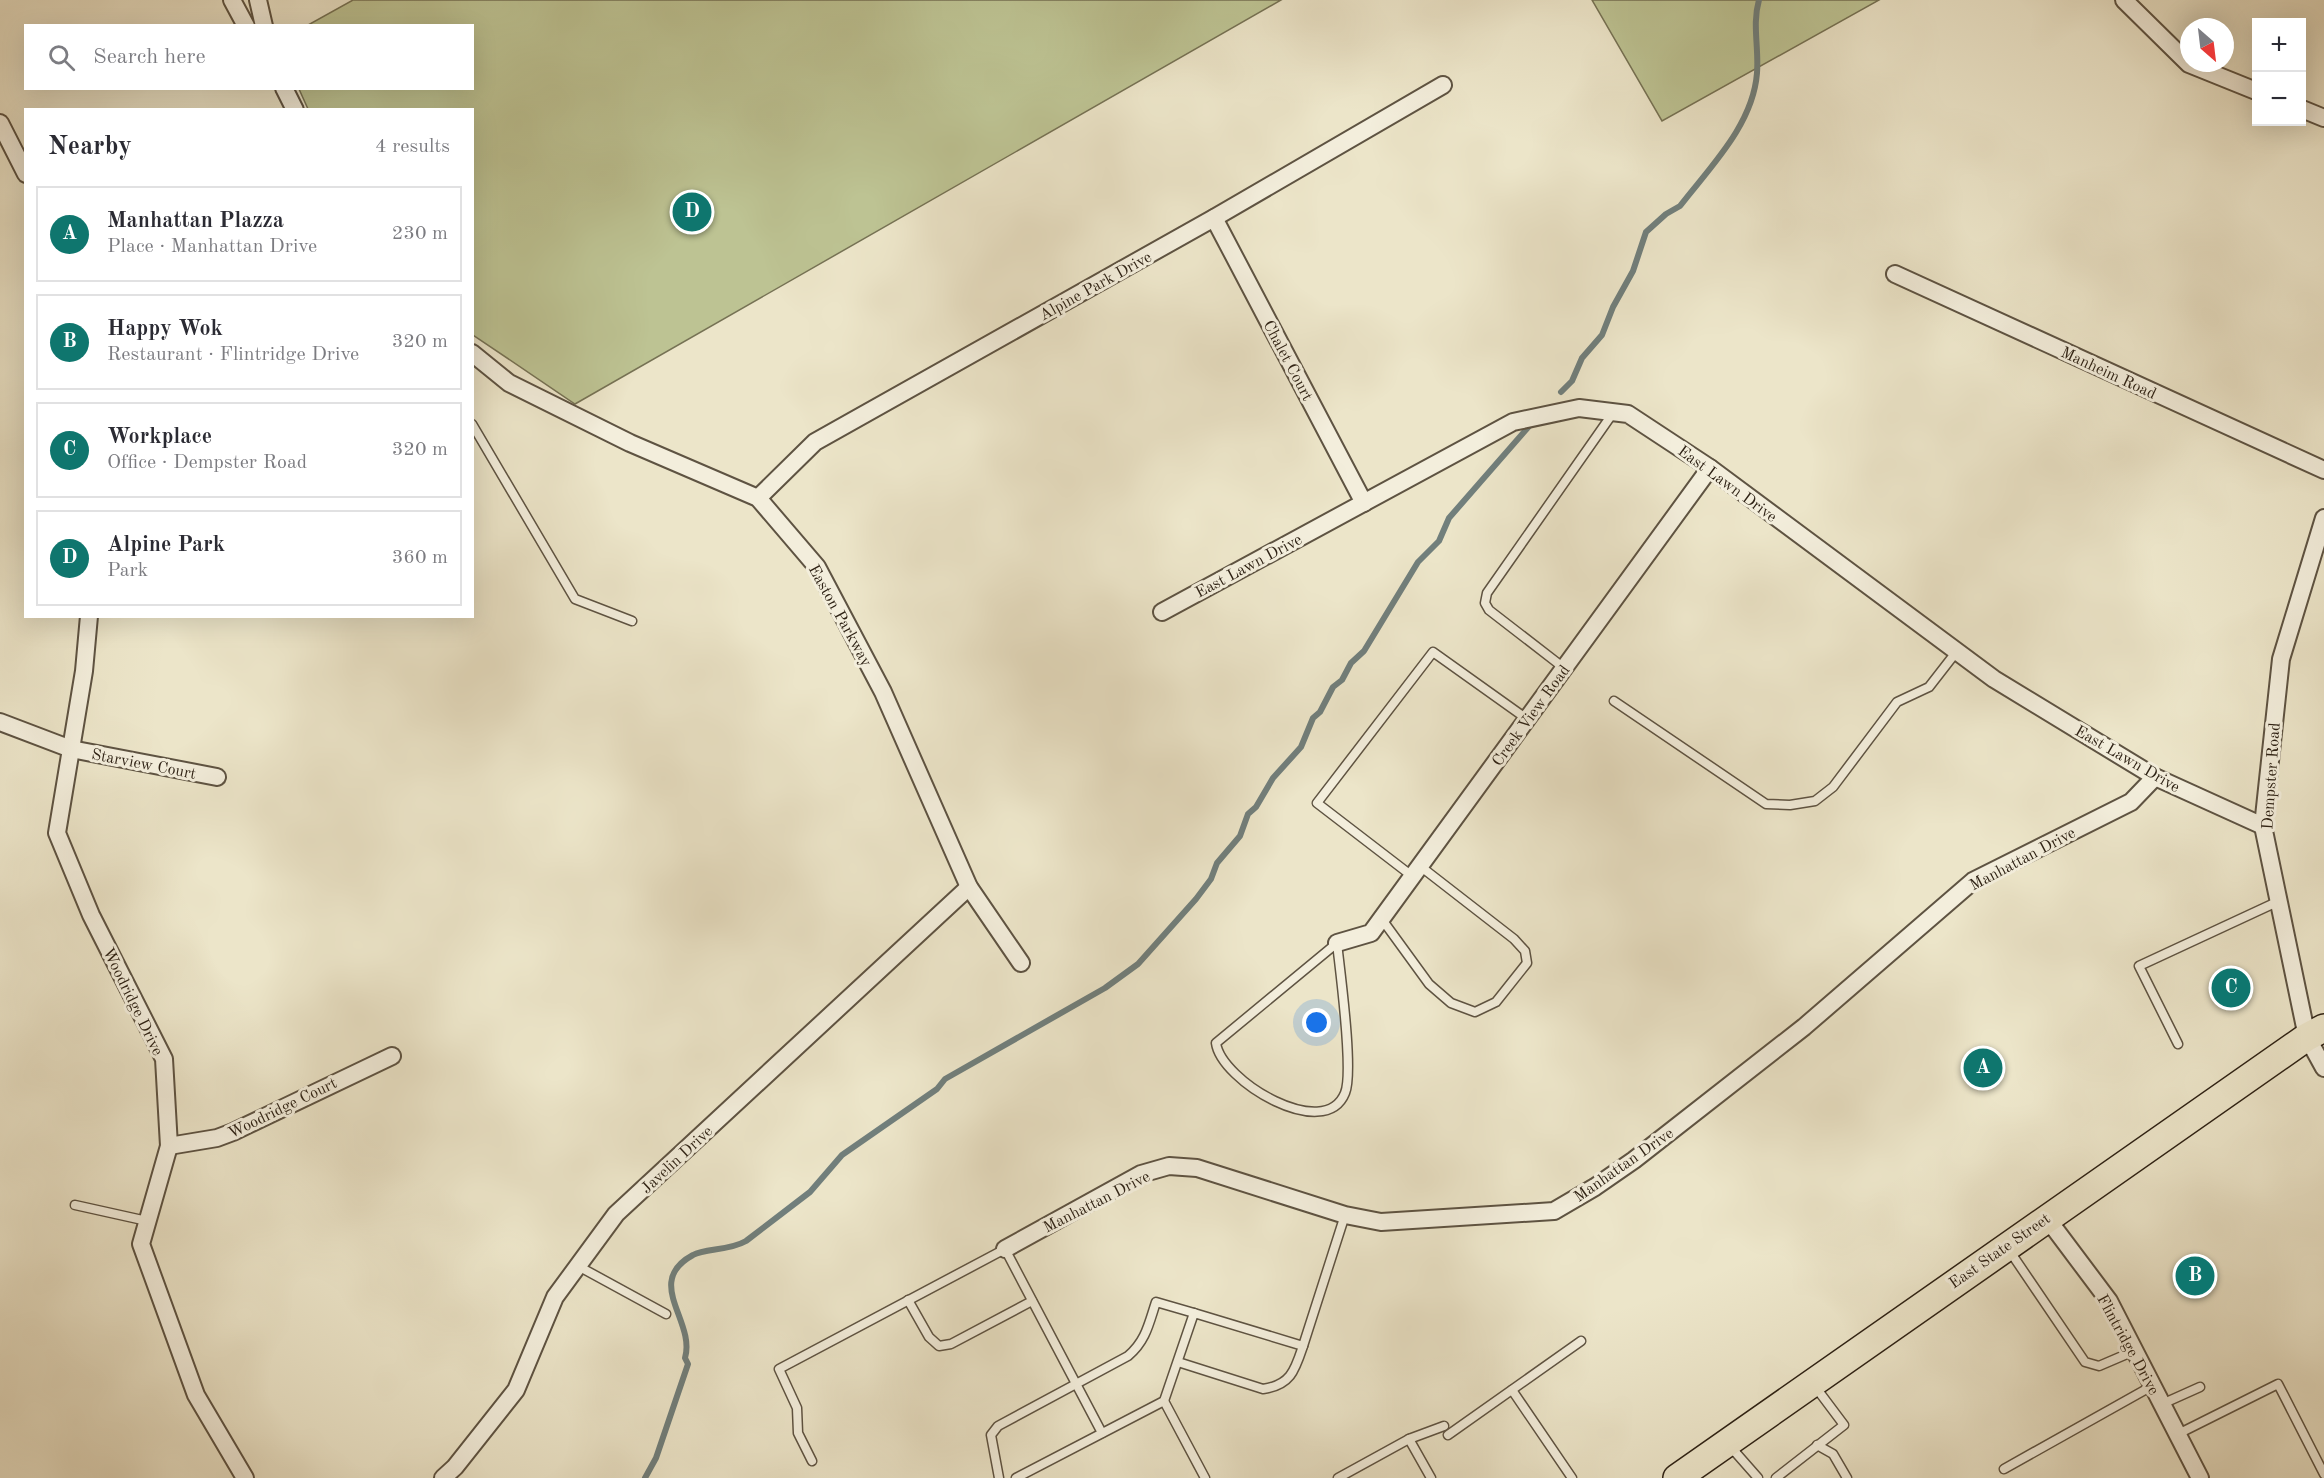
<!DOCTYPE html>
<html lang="en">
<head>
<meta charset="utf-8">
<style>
	body { margin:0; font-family:"Old Standard TT",serif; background:#f7f7f7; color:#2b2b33 }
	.controls { position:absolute; right:18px; top:18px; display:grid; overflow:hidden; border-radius:0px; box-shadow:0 6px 24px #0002 }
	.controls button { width:54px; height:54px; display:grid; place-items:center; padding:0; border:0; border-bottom:2px solid #e1e1e2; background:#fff; color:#2b2b33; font:30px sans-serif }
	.compass { position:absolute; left:2180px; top:18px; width:54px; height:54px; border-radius:50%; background:#fff; box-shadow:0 6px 24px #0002; rotate:152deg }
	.you { position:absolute; left:1317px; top:1023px; width:21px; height:21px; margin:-15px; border:4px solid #fff; border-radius:50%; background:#1a73e8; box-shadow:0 0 0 9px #1a73e833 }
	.badge { display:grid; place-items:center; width:39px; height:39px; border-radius:50%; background:#0f766e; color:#fff; font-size:20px; font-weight:700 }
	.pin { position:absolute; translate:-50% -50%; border:3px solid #fff; box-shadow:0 2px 6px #0006 }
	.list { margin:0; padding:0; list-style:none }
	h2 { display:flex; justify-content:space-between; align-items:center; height:78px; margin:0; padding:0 24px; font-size:26px }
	h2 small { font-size:20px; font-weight:400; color:#7c7c81 }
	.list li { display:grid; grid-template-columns:39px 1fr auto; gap:18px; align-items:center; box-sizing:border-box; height:96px; margin:0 12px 12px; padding:0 12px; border:2px solid #e1e1e2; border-radius:0px }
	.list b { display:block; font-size:22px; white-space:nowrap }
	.list p { margin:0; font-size:20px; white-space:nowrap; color:#7c7c81 }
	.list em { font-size:20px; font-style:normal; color:#7c7c81 }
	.icon { flex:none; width:33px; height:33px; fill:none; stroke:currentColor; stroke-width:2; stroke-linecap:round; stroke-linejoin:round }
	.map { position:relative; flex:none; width:2324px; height:1478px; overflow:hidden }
	.search { position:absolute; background:#fff; box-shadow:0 6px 24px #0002; left:24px; top:24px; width:450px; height:66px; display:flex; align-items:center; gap:15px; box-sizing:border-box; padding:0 21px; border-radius:0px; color:#7c7c81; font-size:22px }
	.panel { position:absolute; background:#fff; box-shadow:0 6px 24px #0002; left:24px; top:108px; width:450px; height:510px; border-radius:0px }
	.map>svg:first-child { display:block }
	.green { fill:#bdc393; stroke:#767254; stroke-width:1.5 }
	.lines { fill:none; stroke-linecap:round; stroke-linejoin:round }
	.stream { stroke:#717f7c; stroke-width:6 }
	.service-casing { stroke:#5e5342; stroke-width:11 }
	.minor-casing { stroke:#5e5342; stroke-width:20 }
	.primary-casing { stroke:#2e2215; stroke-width:30 }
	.service { stroke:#f3eedc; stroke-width:8 }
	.minor { stroke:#f3eedc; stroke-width:16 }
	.primary { stroke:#ece5c9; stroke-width:27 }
	.labels { text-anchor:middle; stroke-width:6; stroke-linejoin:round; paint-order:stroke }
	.street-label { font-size:16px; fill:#2e2215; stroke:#f3eedc }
</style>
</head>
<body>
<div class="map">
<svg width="2324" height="1478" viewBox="0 0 2324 1478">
	<rect width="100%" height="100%" fill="#ece5c9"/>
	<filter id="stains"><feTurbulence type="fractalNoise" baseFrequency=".00333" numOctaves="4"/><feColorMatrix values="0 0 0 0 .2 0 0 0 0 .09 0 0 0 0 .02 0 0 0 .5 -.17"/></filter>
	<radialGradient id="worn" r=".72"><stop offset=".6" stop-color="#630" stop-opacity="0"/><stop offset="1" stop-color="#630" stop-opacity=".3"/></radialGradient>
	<g class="green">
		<polygon points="353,0 1281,0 575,404 473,335 472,110 308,109 299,89 472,88 472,26 308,25"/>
		<polygon points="1592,0 1879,0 1662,121"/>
	</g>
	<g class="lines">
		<g class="stream">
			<path d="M1561 392 1572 381 1582 358 1602 335 1613 307 1633 271 1646 232 1666 214 1680 206C1710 167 1753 125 1757 73 1759 48 1752 24 1759 0"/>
			<path d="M645 1478 656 1458 688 1364 685 1358C696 1321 643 1282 693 1255 705 1248 729 1251 746 1241L810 1192 842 1155 937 1089 945 1079 1105 988 1138 964 1196 899 1211 879 1217 863 1240 836 1248 814 1256 807 1273 778 1301 747 1313 718 1320 712 1333 687 1342 680 1351 663 1364 651 1418 562 1439 541 1449 518 1531 424"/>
		</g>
		<defs>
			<g id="service">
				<polyline points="472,424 575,599 632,621"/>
				<polyline points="1564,668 1489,610 1485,603 1487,593 1613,413"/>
				<polyline points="1614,701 1766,804 1790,805 1815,801 1833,787 1897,702 1929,687 1957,651"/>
				<polyline points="1412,876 1317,803 1433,652 1527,719"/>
				<polyline points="1381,918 1429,984 1451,1003 1475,1012 1496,1002 1527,963 1525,951 1514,939 1420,866"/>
				<path d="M1337 943C1340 971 1354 1072 1345 1093 1325 1143 1221 1081 1216 1043Z"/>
				<polyline points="2178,1044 2139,966 2279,901"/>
				<polyline points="75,1205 147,1221"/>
				<polyline points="2009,1250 2085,1362 2099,1366 2134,1351"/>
				<polyline points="578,1266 666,1314"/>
				<polyline points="908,1300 929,1337 939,1346 951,1344 1032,1301"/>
				<path d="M1178 1362 1263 1389C1291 1385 1295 1370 1303 1346"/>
				<polyline points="1512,1390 1572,1478"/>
				<polyline points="1164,1401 1205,1478"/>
				<polyline points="2162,1404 2200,1387"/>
				<polyline points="2178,1434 2278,1384 2324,1474"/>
				<polyline points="1448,1435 1581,1341"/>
				<polyline points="1409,1439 1444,1426"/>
				<polyline points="1729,1445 1758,1478"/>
				<polyline points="1817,1445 1833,1454 1847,1478"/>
				<polyline points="812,1461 798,1433 797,1408 779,1369 1005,1249 1102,1433"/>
				<polyline points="2004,1469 2152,1386"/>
				<path d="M999 1478 991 1435 998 1426 1128 1356C1146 1341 1149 1323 1156 1302L1194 1313"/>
				<polyline points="1016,1478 1164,1401 1194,1313 1303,1346 1345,1215"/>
				<polyline points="1338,1478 1409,1439 1431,1478"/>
				<polyline points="1776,1478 1844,1425 1814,1385"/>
			</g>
			<g id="minor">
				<polyline points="232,0 246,26"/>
				<polyline points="258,0 264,26"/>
				<polyline points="2124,0 2189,64 2256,91"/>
				<polyline points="284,88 295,110"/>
				<polyline points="2302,109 2324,118"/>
				<polyline points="0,123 26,174"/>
				<polyline points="1214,218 1364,503"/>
				<polyline points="1895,274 2324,470"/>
				<polyline points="472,353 509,383 630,443 758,498 817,567 883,692 969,887 1021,963"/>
				<polyline points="758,498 815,442 1214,218 1443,85"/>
				<polyline points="2324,518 2281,659 2263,826 2307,1037 2324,1068"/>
				<polyline points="1162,612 1513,422 1579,408 1628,414 1710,468 1994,679 2155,777 2263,826"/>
				<polyline points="89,616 84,671 57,833 91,915 164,1059 169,1146 141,1244 196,1395 245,1478"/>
				<polyline points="0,722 71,749 217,777"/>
				<polyline points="1337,943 1371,933 1710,468"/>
				<polyline points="169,1146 217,1138 233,1132 392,1056"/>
				<polyline points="2046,1217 2109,1301 2200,1478"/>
				<polyline points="1005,1249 1141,1174 1169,1166 1197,1168 1345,1215 1381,1222 1554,1211 1595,1187 1634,1160 1804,1027 1973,881 2131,802 2155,777"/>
				<polyline points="443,1478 455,1467 516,1390 555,1297 616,1214 969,887"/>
			</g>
			<polyline id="primary" points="1677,1478 2307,1037 2324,1028"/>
		</defs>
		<use href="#service" class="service-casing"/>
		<use href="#minor" class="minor-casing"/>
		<use href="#primary" class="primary-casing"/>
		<use href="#service" class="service"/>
		<use href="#minor" class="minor"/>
		<use href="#primary" class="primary"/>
	</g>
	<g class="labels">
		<g class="street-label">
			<text transform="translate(1095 285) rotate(-29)" y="6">Alpine Park Drive</text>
			<text transform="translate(1289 360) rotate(62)" y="6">Chalet Court</text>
			<text transform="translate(2109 372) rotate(25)" y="6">Manheim Road</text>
			<text transform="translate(1728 483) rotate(36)" y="6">East Lawn Drive</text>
			<text transform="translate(1248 565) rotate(-28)" y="6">East Lawn Drive</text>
			<text transform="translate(841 615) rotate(61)" y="6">Easton Parkway</text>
			<text transform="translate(1530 715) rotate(-54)" y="6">Creek View Road</text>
			<text transform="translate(2128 758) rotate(30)" y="6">East Lawn Drive</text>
			<text transform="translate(144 763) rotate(11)" y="6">Starview Court</text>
			<text transform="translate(2270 776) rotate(-86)" y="6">Dempster Road</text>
			<text transform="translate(2022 858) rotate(-28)" y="6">Manhattan Drive</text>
			<text transform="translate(134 1001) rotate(64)" y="6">Woodridge Drive</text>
			<text transform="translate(282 1107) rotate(-26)" y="6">Woodridge Court</text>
			<text transform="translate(676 1159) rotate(-43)" y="6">Javelin Drive</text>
			<text transform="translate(1623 1164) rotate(-35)" y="6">Manhattan Drive</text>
			<text transform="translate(1096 1201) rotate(-27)" y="6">Manhattan Drive</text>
			<text transform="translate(1999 1250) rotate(-35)" y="6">East State Street</text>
			<text transform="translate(2129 1344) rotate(61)" y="6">Flintridge Drive</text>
		</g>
	</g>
	<rect width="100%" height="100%" filter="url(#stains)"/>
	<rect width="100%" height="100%" fill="url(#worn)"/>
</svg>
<div class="controls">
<button>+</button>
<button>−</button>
</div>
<svg class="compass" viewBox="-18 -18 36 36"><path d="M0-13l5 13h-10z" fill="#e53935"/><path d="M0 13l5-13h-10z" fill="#7c7c81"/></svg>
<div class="you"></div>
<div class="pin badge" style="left:1983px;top:1068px">A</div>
<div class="pin badge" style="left:2195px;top:1276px">B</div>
<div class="pin badge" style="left:2231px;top:988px">C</div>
<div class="pin badge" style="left:692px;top:212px">D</div>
<div class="search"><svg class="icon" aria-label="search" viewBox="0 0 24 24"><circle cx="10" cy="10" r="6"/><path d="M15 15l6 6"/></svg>Search here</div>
<section class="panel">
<h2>Nearby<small>4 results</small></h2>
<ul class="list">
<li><span class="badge">A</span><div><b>Manhattan Plazza</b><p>Place · Manhattan Drive</p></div><em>230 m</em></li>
<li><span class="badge">B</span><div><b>Happy Wok</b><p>Restaurant · Flintridge Drive</p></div><em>320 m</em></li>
<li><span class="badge">C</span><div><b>Workplace</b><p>Office · Dempster Road</p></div><em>320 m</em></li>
<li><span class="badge">D</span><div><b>Alpine Park</b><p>Park</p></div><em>360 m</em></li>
</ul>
</section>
</div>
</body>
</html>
